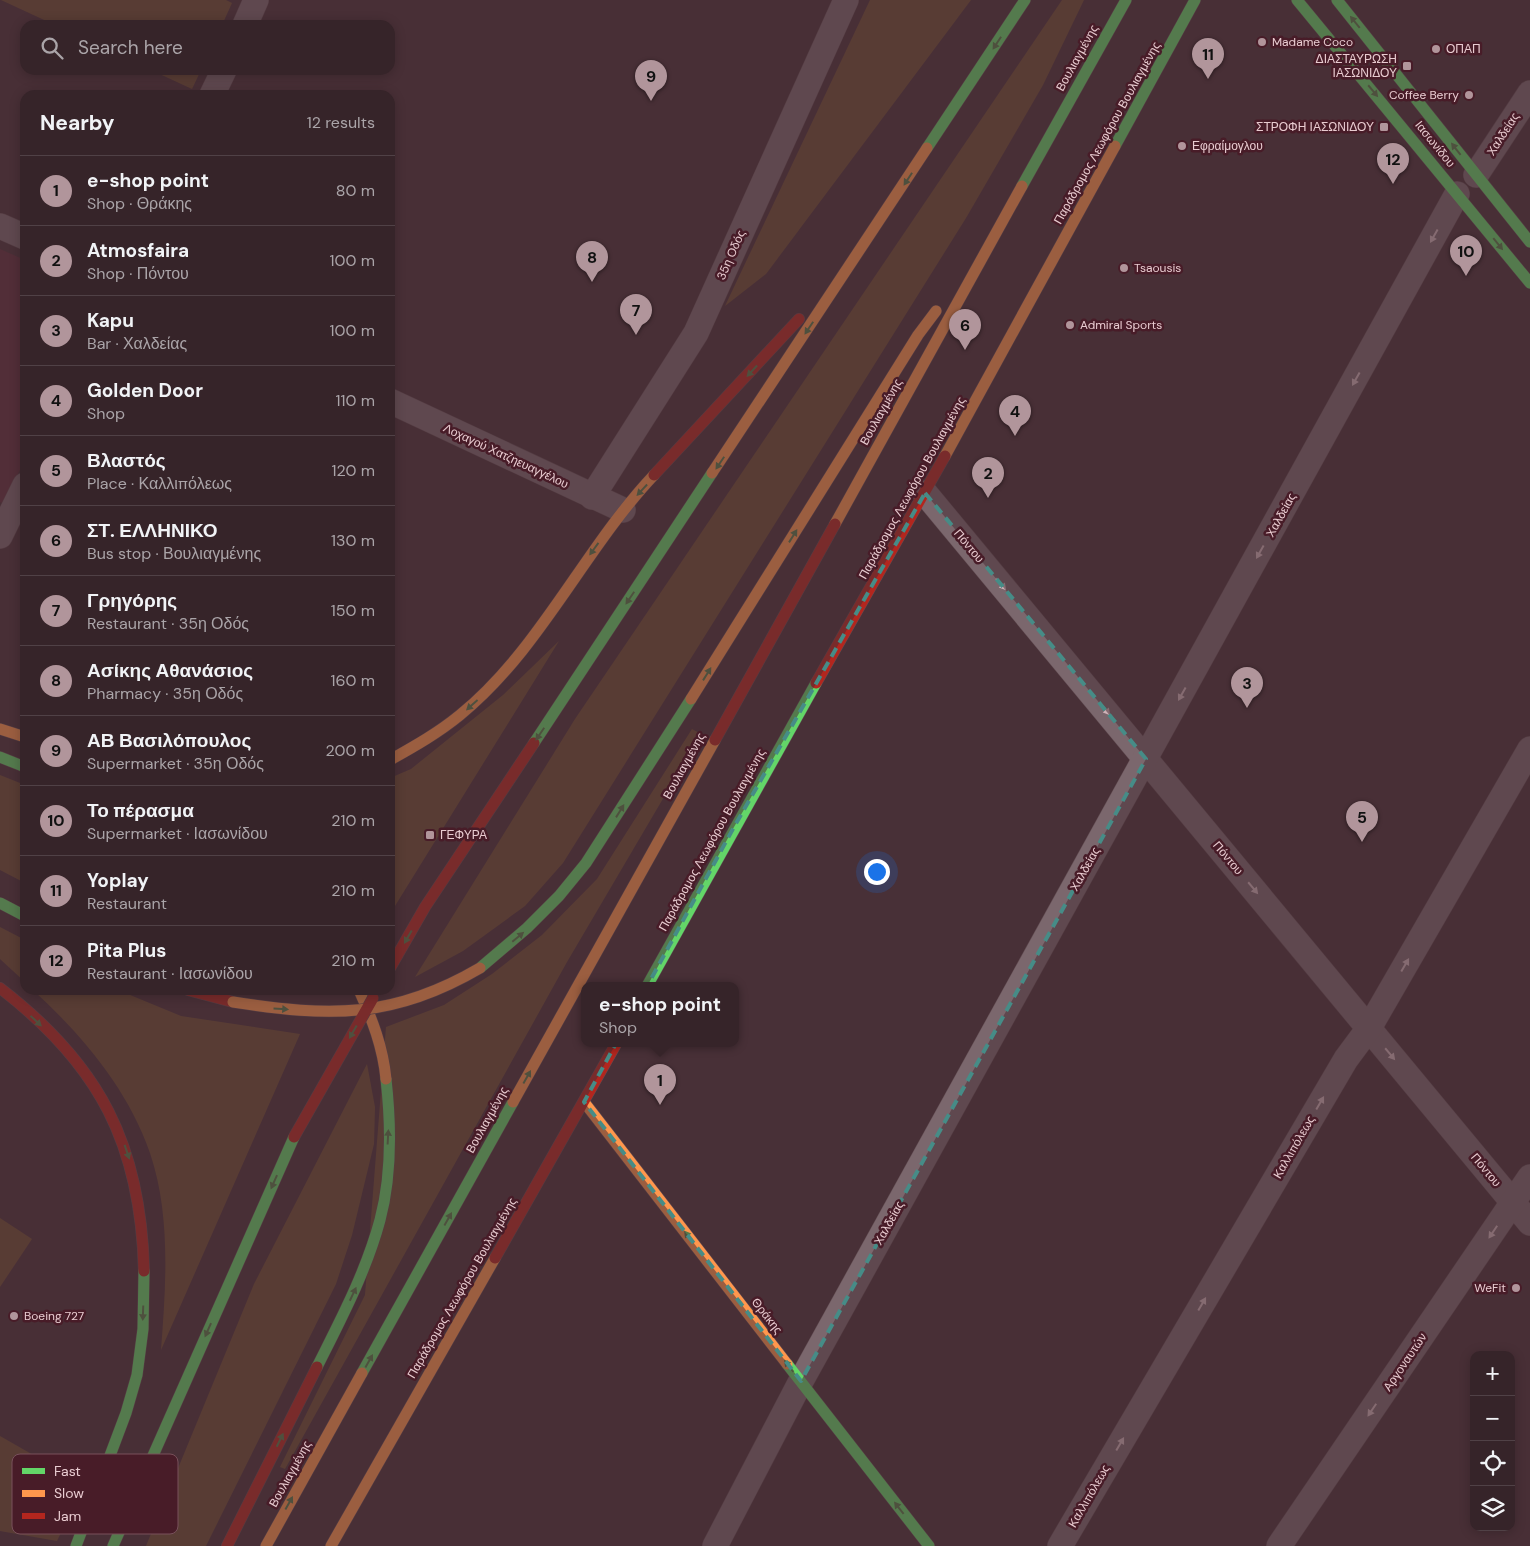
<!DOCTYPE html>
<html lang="en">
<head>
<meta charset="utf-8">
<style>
	body { margin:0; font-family:"DM Sans",sans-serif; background:#3d2c31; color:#f1f3f6 }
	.controls { position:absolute; right:15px; bottom:15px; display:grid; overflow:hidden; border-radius:10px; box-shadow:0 2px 12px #0003 }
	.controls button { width:45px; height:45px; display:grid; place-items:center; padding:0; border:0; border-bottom:1px solid #504146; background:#362429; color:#f1f3f6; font:25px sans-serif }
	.you { position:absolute; left:876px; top:871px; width:18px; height:18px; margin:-12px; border:4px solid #fff; border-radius:50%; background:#1a73e8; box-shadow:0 0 0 8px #1a73e833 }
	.badge { display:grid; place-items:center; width:32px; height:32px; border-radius:50%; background:#b1959b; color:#111; font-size:16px; font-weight:700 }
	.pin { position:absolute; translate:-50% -41px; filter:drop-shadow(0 1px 2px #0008) }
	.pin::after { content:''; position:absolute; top:26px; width:18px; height:15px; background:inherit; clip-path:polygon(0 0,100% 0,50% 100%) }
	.popup { position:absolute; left:581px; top:982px; width:158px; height:65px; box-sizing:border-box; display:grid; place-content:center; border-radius:10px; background:#362429; filter:drop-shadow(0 1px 4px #0005); font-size:16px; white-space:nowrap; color:#aaa4a8 }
	.popup b { font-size:19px; color:#f1f3f6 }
	.popup::after { content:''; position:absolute; left:50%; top:100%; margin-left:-10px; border:10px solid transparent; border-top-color:#362429 }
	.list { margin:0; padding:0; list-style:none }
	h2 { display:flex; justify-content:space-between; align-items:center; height:65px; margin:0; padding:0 20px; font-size:21px }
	h2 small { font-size:16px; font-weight:400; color:#aaa4a8 }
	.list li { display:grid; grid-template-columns:32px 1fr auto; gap:15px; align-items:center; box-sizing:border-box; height:70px; padding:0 20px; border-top:1px solid #504146 }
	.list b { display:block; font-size:19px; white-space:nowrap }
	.list p { margin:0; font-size:16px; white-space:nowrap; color:#aaa4a8 }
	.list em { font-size:16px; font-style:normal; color:#aaa4a8 }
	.icon { flex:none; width:28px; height:28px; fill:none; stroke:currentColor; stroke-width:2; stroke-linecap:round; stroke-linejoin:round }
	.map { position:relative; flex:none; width:1530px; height:1546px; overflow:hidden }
	.search { position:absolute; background:#362429; box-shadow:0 2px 12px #0003; left:20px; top:20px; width:375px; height:55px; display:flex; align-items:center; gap:12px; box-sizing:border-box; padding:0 18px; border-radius:15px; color:#aaa4a8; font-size:19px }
	.panel { position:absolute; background:#362429; box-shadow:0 2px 12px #0003; left:20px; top:90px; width:375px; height:905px; border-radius:15px }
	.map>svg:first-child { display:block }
	.built { fill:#5e2d3a }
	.green { fill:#6c4d31 }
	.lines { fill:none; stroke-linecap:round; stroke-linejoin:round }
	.street-casing { stroke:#624c52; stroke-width:26 }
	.fast-casing { stroke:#624c52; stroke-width:12 }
	.slow-casing { stroke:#624c52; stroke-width:12 }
	.jam-casing { stroke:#624c52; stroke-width:12 }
	.street { stroke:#7b676d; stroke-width:25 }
	.fast { stroke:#63d668; stroke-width:11 }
	.slow { stroke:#ff974d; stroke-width:11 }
	.jam { stroke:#b3261e; stroke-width:11 }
	.slow-bridge-casing { stroke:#624c52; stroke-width:12; stroke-linecap:butt }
	.jam-bridge-casing { stroke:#624c52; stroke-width:12; stroke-linecap:butt }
	.slow-bridge { stroke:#ff974d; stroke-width:11 }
	.jam-bridge { stroke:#b3261e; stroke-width:11 }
	.oneway { fill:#567948 }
	.oneway2 { fill:#ceb3b8 }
	.marked { fill:none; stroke:#468c87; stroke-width:4; stroke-dasharray:10 6; stroke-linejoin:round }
	.poi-dot { fill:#b1959b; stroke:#481c28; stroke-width:2 }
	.labels { text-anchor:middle; stroke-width:5; stroke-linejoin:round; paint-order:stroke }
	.poi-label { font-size:12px; fill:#e9ccd1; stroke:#481c28; text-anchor:start }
	.street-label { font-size:12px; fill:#e9ccd1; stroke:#481c28 }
	.key { fill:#481c28; stroke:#78515b; stroke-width:1 }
	.key-label { font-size:14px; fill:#e9ccd1 }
</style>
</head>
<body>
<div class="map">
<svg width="1530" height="1546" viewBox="0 0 1530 1546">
	<rect width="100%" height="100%" fill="#483037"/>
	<polygon class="built" points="0,249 25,260 25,459 4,504 0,502"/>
	<g class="green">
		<polygon points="1,0 226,0 232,3 222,25 55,25"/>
		<polygon points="870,0 971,0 766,274 725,306"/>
		<polygon points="1062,0 1084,0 1043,85 966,218 563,863 525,906 463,951 415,977 575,719"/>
		<polygon points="151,70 201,70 192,89"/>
		<polygon points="559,641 390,914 390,778 411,769 503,695"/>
		<polygon points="692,729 701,734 567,962 285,1469 280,1467 365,1295 386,1027 444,1005 492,974 542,935 597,879"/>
		<polygon points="0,775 25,785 25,883 0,870"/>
		<polygon points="0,927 25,940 25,982 0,959"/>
		<path d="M33 990H118L181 1016 300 1034 161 1350C166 1285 171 1215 150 1153 128 1089 82 1035 33 990Z"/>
		<polygon points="367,1064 375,1107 374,1144 352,1235 336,1284 206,1546 146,1546 254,1284"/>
		<polygon points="0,1218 32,1239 0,1287"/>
		<polygon points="0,1436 84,1484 57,1541 0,1531"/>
	</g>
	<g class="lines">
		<defs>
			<g id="street">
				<polyline points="245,25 256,0"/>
				<polyline points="212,95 224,70"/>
				<polyline points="1476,175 1530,93"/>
				<polyline points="0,226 25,237"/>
				<polyline points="390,401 623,510"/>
				<polyline points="925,493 1530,1223"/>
				<polyline points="592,497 696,333 846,0"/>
				<polyline points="0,536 25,485"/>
				<polyline points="715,1546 801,1381 1457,194"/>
				<polyline points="1060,1546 1346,1059 1369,1028 1530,749"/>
				<polyline points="1279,1546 1530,1177"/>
			</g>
			<g id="fast">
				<polyline points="1297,0 1530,283"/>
				<polyline points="1337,0 1530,242"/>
				<polyline points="1115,146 1195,0"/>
				<polyline points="927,148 1025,0"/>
				<polyline points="1022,186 1126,0"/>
				<polyline points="534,743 712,473"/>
				<polyline points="0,757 25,767"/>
				<polyline points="0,903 25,916"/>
				<polyline points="480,968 527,928 559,896 586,863 691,699"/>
				<polyline points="647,986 816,683"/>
				<polyline points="787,1364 929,1546"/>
				<path d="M317 1367C341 1319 366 1272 380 1220 392 1175 391 1124 386 1079"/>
				<polyline points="362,1373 513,1102"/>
				<polyline points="76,1546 126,1413 137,1375 143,1329 144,1271"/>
				<polyline points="113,1546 294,1137"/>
			</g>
			<g id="slow">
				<polyline points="945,456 1115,146"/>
				<polyline points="712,473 927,148"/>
				<polyline points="835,524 1022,186"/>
				<polyline points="691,699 918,335 936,311"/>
				<polyline points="0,729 25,737"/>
				<path d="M390 760C415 746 438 733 460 715 540 650 584 549 654 475"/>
				<path d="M359 990C372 1019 383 1047 386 1079"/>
				<polyline points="513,1102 715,740"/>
				<polyline points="584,1102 787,1364"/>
				<polyline points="266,1546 362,1373"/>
				<polyline points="331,1546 495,1258"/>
			</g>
			<g id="jam">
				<polyline points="654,475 799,319"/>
				<polyline points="816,683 945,456"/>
				<polyline points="715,740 835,524"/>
				<polyline points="390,968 425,907 534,743"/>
				<path d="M0 988C100 1065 141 1145 144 1271"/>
				<polyline points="188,990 233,1002"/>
				<polyline points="495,1258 616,1044"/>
				<polyline points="227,1546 317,1367"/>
			</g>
		</defs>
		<use href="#street" class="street-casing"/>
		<use href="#fast" class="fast-casing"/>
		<use href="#slow" class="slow-casing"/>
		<use href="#jam" class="jam-casing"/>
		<use href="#street" class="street"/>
		<use href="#fast" class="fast"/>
		<use href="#slow" class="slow"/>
		<use href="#jam" class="jam"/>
		<defs>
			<path id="slow-bridge" d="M233 1002C330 1017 393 1019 480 968"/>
			<polyline id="jam-bridge" points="294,1137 373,998"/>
		</defs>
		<use href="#slow-bridge" class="slow-bridge-casing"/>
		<use href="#jam-bridge" class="jam-bridge-casing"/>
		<use href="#slow-bridge" class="slow-bridge"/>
		<use href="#jam-bridge" class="jam-bridge"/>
	</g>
	<defs><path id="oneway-solid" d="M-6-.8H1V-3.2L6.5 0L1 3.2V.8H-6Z" transform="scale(1.25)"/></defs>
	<g class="oneway">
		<use href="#oneway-solid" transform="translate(1355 22) rotate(-129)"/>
		<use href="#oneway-solid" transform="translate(997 43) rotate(123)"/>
		<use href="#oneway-solid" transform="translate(1373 91) rotate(50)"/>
		<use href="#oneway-solid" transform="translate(1456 149) rotate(-128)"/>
		<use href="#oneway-solid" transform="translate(908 179) rotate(123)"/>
		<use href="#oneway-solid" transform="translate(1498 244) rotate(51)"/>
		<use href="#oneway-solid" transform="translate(809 328) rotate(124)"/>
		<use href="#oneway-solid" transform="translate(752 371) rotate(133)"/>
		<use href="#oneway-solid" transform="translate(720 463) rotate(124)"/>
		<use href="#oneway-solid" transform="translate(642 490) rotate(133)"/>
		<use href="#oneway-solid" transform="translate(793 536) rotate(-58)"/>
		<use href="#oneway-solid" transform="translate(594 549) rotate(126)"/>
		<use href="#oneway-solid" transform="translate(630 598) rotate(124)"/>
		<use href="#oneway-solid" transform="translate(707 674) rotate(-58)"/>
		<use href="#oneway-solid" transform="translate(472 705) rotate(138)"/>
		<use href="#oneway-solid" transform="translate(540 734) rotate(124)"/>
		<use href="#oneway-solid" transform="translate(620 811) rotate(-58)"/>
		<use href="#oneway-solid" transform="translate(408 937) rotate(120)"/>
		<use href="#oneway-solid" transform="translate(518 937) rotate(-40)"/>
		<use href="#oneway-solid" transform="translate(281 1009) rotate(4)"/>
		<use href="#oneway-solid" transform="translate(36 1021) rotate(43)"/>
		<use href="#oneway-solid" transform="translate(353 1032) rotate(120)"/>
		<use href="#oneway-solid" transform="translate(527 1077) rotate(-61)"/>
		<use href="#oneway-solid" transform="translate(388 1137) rotate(-87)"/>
		<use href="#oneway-solid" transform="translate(127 1152) rotate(71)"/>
		<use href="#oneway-solid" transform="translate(274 1182) rotate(114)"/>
		<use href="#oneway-solid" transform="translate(448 1219) rotate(-61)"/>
		<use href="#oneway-solid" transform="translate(689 1237) rotate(-128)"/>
		<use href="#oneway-solid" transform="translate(353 1294) rotate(-65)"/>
		<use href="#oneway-solid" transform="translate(143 1313) rotate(92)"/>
		<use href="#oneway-solid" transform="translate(208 1330) rotate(114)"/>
		<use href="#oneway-solid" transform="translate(369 1361) rotate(-61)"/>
		<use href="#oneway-solid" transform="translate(789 1366) rotate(-128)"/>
		<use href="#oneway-solid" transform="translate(280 1440) rotate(-64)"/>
		<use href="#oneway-solid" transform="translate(289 1503) rotate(-61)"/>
		<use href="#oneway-solid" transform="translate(899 1508) rotate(-128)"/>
	</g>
	<g class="oneway2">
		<use href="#oneway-solid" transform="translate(1434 236) rotate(119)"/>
		<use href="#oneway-solid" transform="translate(1356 379) rotate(119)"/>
		<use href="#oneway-solid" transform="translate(1260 552) rotate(119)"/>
		<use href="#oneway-solid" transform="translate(1001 584) rotate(50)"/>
		<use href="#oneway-solid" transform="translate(1182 694) rotate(119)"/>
		<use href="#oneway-solid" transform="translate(1105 709) rotate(50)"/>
		<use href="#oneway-solid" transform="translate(1253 888) rotate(50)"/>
		<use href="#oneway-solid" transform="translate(1405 965) rotate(-60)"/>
		<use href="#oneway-solid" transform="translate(1390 1054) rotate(50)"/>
		<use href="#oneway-solid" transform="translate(1320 1103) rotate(-60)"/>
		<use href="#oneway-solid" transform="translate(1493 1232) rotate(124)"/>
		<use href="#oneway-solid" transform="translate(1202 1304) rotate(-60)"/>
		<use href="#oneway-solid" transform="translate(1372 1410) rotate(124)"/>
		<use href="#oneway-solid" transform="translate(1120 1444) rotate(-60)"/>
	</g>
	<path d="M0 0H1530V1546H0ZM925 493 1146 759 801 1381 584 1102 734 827Z" fill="#483037" fill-opacity=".55" fill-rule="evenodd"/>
	<path class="marked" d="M925 493 1146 759 801 1381 584 1102 734 827Z"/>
	<g class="poi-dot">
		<circle cx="1262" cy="42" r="5"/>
		<circle cx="1436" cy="49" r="5"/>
		<rect x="1402" y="61" width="10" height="10" rx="2.5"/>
		<circle cx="1469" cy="95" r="5"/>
		<rect x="1379" y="122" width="10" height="10" rx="2.5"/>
		<circle cx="1182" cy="146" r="5"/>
		<circle cx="1124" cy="268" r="5"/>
		<circle cx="1070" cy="325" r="5"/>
		<rect x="425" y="830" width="10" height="10" rx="2.5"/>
		<circle cx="1516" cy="1288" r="5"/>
		<circle cx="14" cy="1316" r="5"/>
	</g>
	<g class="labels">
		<g class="poi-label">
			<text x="1272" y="46">Madame Coco</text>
			<text x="1446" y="53">ΟΠΑΠ</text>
			<text x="1397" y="63" text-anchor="end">ΔΙΑΣΤΑΥΡΩΣΗ<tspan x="1397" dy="14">ΙΑΣΩΝΙΔΟΥ</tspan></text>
			<text x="1459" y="99" text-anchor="end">Coffee Berry</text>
			<text x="1374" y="131" text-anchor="end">ΣΤΡΟΦΗ ΙΑΣΩΝΙΔΟΥ</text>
			<text x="1192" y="150">Εφραίμογλου</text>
			<text x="1134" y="272">Tsaousis</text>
			<text x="1080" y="329">Admiral Sports</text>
			<text x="440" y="839">ΓΕΦΥΡΑ</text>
			<text x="1506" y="1292" text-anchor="end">WeFit</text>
			<text x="24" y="1320">Boeing 727</text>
		</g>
		<g class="street-label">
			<text transform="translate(1077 58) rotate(-61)" y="4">Βουλιαγμένης</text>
			<text transform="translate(1107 133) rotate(-61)" y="4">Παράδρομος Λεωφόρου Βουλιαγμένης</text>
			<text transform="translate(1503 134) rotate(-57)" y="4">Χαλδείας</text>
			<text transform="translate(1435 144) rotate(51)" y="4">Ιασωνίδου</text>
			<text transform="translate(731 255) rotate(-66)" y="4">35η Οδός</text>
			<text transform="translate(881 412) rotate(-61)" y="4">Βουλιαγμένης</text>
			<text transform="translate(506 456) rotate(25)" y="4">Λοχαγού Χατζηευαγγέλου</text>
			<text transform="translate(912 488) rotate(-61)" y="4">Παράδρομος Λεωφόρου Βουλιαγμένης</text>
			<text transform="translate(1281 515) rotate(-61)" y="4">Χαλδείας</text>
			<text transform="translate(969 546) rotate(50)" y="4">Πόντου</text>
			<text transform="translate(684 766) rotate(-61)" y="4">Βουλιαγμένης</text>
			<text transform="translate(712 840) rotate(-61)" y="4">Παράδρομος Λεωφόρου Βουλιαγμένης</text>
			<text transform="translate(1228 858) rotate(50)" y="4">Πόντου</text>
			<text transform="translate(1085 869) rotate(-61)" y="4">Χαλδείας</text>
			<text transform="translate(487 1120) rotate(-61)" y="4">Βουλιαγμένης</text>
			<text transform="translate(1294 1147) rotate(-60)" y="4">Καλλιπόλεως</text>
			<text transform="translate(1486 1170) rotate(50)" y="4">Πόντου</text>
			<text transform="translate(889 1223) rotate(-61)" y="4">Χαλδείας</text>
			<text transform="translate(462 1288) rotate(-60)" y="4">Παράδρομος Λεωφόρου Βουλιαγμένης</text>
			<text transform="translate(767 1316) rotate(52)" y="4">Θράκης</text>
			<text transform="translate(1405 1362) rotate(-56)" y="4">Αργοναυτών</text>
			<text transform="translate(290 1474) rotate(-61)" y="4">Βουλιαγμένης</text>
			<text transform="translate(1089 1496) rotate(-60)" y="4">Καλλιπόλεως</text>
		</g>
	</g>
	<rect x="12" y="1454" width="166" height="80" rx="8" class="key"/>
	<rect x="22" y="1468" width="23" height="6" fill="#63d668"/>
	<rect x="22" y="1490" width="23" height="7" fill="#ff974d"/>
	<rect x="22" y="1513" width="23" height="6" fill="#b3261e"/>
	<g class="key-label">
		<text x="54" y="1476">Fast</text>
		<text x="54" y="1498">Slow</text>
		<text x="54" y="1521">Jam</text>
	</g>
</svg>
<div class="controls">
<button>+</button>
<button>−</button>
<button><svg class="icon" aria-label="locate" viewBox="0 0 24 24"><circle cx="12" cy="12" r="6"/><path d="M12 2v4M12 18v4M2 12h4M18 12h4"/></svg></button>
<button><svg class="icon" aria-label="layers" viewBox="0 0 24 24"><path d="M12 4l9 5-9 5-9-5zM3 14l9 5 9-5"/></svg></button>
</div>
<div class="you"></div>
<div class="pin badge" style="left:660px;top:1105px">1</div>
<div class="popup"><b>e-shop point</b>Shop</div>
<div class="pin badge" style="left:988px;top:498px">2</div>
<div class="pin badge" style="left:1247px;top:708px">3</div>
<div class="pin badge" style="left:1015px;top:436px">4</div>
<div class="pin badge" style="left:1362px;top:842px">5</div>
<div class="pin badge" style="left:965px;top:350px">6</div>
<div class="pin badge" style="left:636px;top:335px">7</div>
<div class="pin badge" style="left:592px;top:282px">8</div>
<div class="pin badge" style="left:651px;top:101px">9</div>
<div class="pin badge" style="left:1466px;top:276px">10</div>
<div class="pin badge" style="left:1208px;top:79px">11</div>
<div class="pin badge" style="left:1393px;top:184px">12</div>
<div class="search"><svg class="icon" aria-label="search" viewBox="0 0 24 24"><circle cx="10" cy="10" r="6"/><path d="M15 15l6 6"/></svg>Search here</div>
<section class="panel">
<h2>Nearby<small>12 results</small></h2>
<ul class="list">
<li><span class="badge">1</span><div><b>e-shop point</b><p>Shop · Θράκης</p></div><em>80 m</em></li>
<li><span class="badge">2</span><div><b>Atmosfaira</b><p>Shop · Πόντου</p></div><em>100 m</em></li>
<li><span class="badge">3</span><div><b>Kapu</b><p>Bar · Χαλδείας</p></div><em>100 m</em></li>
<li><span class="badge">4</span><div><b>Golden Door</b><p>Shop</p></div><em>110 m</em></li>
<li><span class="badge">5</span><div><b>Βλαστός</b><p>Place · Καλλιπόλεως</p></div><em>120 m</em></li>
<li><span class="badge">6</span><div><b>ΣΤ. ΕΛΛΗΝΙΚΟ</b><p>Bus stop · Βουλιαγμένης</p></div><em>130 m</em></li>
<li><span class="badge">7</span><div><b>Γρηγόρης</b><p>Restaurant · 35η Οδός</p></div><em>150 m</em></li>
<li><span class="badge">8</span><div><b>Ασίκης Αθανάσιος</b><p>Pharmacy · 35η Οδός</p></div><em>160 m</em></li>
<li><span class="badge">9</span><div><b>ΑΒ Βασιλόπουλος</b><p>Supermarket · 35η Οδός</p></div><em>200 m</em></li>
<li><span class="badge">10</span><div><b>Το πέρασμα</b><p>Supermarket · Ιασωνίδου</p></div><em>210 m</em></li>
<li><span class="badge">11</span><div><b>Yoplay</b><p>Restaurant</p></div><em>210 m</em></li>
<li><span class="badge">12</span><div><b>Pita Plus</b><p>Restaurant · Ιασωνίδου</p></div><em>210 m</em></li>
</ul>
</section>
</div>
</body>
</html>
